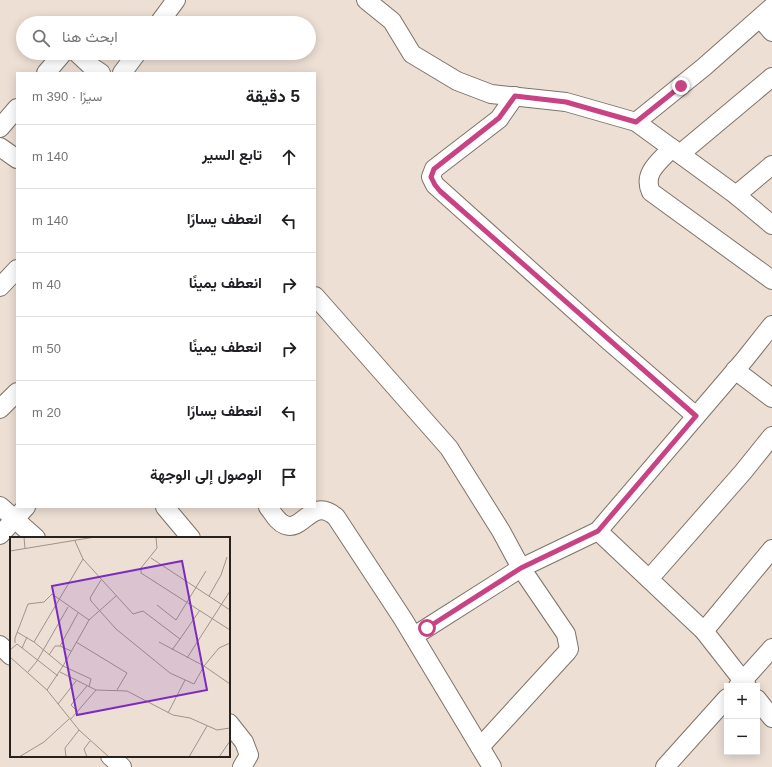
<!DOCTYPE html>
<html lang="ar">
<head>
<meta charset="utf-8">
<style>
	body { margin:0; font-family:Helvetica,Vazirmatn,sans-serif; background:#f6f6f6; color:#202124; direction:rtl }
	.controls { position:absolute; right:12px; bottom:12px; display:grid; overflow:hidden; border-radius:0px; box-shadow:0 2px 10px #0003 }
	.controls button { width:36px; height:36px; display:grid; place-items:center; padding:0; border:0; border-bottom:1px solid #e0e0e0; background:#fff; color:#202124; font:20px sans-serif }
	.stop { position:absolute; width:12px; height:12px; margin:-9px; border:3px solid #c84284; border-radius:50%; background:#fff }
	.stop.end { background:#c84284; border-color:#fff; box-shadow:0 1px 4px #0008 }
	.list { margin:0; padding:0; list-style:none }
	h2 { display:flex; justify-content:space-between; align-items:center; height:52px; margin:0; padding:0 16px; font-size:17px }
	h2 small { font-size:13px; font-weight:400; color:#757577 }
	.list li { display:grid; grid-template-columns:26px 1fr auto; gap:12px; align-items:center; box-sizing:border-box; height:64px; padding:0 16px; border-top:1px solid #e0e0e0 }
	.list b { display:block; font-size:15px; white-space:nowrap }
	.list em { font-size:13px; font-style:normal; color:#757577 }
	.icon { flex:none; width:22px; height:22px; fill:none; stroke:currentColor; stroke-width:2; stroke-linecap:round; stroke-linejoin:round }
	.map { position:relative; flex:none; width:772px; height:767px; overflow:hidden; direction:ltr }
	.search { position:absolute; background:#fff; box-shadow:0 2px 10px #0003; left:16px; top:16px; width:300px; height:44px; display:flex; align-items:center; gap:10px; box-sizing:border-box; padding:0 14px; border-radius:22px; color:#757577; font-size:15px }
	.panel { position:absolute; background:#fff; box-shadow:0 2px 10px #0003; left:16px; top:72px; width:300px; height:436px; border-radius:0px; direction:rtl }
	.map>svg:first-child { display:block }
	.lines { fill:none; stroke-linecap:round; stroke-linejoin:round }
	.minor-casing { stroke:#7e7268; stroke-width:20 }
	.minor { stroke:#fff; stroke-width:18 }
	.route { stroke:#c84284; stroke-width:5 }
	.inset-road { fill:none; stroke:#9e938b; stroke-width:1 }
	.view { fill:#7b2cbf; fill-opacity:0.15; stroke:#7b2cbf; stroke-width:2 }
	.inset-edge { fill:none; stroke:#27221e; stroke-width:2 }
</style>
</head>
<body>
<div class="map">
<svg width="772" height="767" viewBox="0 0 772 767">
	<rect width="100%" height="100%" fill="#eddfd4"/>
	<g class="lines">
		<defs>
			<g id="minor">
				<polyline points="366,0 392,21 412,54 457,81 491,94 566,102 636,122 736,195 772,225"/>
				<polyline points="760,18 772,32"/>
				<polyline points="159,23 176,0"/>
				<polyline points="77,53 92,67 101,73"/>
				<polyline points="46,73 63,53"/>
				<polyline points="122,73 137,53"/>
				<polyline points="515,96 499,119 434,169 431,177 435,185 609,341 696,416"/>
				<polyline points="636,122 704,67 772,7"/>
				<polyline points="0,128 17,108"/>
				<polyline points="0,147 17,159"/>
				<path d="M672 148C660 161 642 173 651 192L772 280"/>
				<polyline points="680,154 772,77"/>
				<polyline points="736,195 772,165"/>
				<polyline points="0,287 17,269"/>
				<polyline points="315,296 449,448 501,531 521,568 566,634 569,649 567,652 480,747"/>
				<polyline points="735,370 772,398"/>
				<polyline points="0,409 17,392"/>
				<polyline points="0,506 36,538"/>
				<polyline points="165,507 191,538"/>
				<path d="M268 507C273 513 277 522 285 525 304 532 311 496 336 517L403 619 492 767"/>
				<polyline points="598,531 704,631 747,686"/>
				<polyline points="0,535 26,507"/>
				<polyline points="649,579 743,472 772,436"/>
				<polyline points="704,631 772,549"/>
				<polyline points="414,636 521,568 598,531 745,359 772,325"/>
				<polyline points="0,645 11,656"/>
				<polyline points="738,686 772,648"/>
				<polyline points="757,699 772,718"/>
				<polyline points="229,723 244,742 249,755 242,767"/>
				<polyline points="110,756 122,767"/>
				<polyline points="665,767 727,698"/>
			</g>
		</defs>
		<use href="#minor" class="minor-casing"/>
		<use href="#minor" class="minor"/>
	</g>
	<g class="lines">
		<polyline class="route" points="427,628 521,568 598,531 696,416 440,191 435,185 431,177 434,169 499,118 515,96 566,102 636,122 681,86"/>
	</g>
	<g transform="translate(10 537)">
		<rect width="220" height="220" fill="#eddfd4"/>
		<path class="inset-road" d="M14 0 15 12M146 0 147 11 131 31V36L220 93M65 4 73 22 123 77 133 74 170 102 190 73M0 14 85 0M141 21 220 73M91 43 80 61 81 64 106 92 160 136 184 147 194 129 209 111 220 106M199 59 211 38 217 20M147 68 166 83 196 34M7 95 24 105 53 129 37 153M24 105 73 22M66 105 117 136 107 153M149 105 194 129 220 147M5 106V101L18 67 34 65 42 57 79 83M50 109 61 114M12 111 17 100M0 113 7 107 48 139M162 113 170 102M39 118 45 109H50L68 76M0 120 37 153 69 193 99 220M177 121 220 54M18 135 27 124 58 70M50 135 86 153 117 154 163 178 180 181 207 193 220 191M79 150 81 142 53 129 79 83 106 59M48 167 66 144M68 175 61 168 77 149M158 176 175 143M60 183 86 153M9 220 34 205 59 182M56 220 55 211 69 193M77 220 74 212 80 204M179 220 197 189M209 220 220 204"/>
		<path class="view" d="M172 24 197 153 67 178 42 49Z"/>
		<rect width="220" height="220" class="inset-edge"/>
	</g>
</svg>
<div class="controls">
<button>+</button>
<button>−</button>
</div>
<div class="stop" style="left:427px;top:628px"></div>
<div class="stop end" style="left:681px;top:86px"></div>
<div class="search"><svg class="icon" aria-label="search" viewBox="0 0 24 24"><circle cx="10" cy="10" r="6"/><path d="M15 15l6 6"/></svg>ابحث هنا</div>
<section class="panel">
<h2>5 دقيقة<small>سيرًا · 390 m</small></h2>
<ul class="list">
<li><svg class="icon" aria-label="ahead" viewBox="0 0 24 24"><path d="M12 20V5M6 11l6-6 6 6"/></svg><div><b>تابع السير</b></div><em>140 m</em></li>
<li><svg class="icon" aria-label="left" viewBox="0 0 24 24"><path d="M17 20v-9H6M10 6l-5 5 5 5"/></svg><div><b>انعطف يسارًا</b></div><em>140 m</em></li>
<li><svg class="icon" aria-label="right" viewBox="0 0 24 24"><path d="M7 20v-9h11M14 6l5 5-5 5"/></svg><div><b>انعطف يمينًا</b></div><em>40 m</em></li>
<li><svg class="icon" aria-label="right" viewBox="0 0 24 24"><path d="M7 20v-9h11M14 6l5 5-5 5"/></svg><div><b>انعطف يمينًا</b></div><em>50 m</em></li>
<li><svg class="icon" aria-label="left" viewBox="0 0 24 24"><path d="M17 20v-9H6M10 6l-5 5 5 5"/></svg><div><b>انعطف يسارًا</b></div><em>20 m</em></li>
<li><svg class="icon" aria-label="arrive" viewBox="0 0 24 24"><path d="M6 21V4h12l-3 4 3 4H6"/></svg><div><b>الوصول إلى الوجهة</b></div></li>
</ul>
</section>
</div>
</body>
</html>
